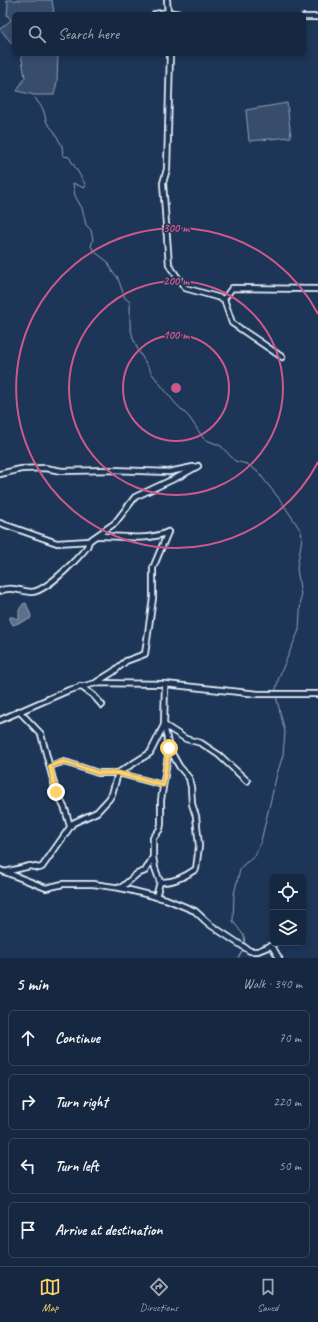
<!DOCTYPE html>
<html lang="en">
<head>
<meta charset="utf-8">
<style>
	body { margin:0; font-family:Caveat,sans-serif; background:#23344c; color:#f1f3f6 }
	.controls { position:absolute; right:12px; bottom:12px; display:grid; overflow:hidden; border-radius:6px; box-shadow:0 2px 6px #0003 }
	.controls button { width:36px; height:36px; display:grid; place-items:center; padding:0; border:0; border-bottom:1px solid #35445a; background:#162841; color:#f1f3f6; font:20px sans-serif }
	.stop { position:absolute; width:12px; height:12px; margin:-9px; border:3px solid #ffd166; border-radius:50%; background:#fff }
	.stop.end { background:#ffd166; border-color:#fff; box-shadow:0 1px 4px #0008 }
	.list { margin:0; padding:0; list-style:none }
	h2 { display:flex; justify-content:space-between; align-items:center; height:52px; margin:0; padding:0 16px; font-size:17px }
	h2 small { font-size:13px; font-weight:400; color:#9ea6b1 }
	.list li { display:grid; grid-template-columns:26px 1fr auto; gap:12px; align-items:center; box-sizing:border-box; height:56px; margin:0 8px 8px; padding:0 8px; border:1px solid #35445a; border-radius:6px }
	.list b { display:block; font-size:15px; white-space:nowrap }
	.list em { font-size:13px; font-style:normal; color:#9ea6b1 }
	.icon { flex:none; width:22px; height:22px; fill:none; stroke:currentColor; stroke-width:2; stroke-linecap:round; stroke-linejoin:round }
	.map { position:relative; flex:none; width:318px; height:958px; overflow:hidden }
	.search { position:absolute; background:#162841; box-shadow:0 2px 6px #0003; left:12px; right:12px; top:12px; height:44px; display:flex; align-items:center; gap:10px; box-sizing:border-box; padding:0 14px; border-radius:6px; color:#9ea6b1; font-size:15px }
	.sheet { height:308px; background:#162841 }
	nav { display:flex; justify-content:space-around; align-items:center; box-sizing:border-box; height:56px; border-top:1px solid #35445a; background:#162841; font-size:11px; color:#9ea6b1 }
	nav a { display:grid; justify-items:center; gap:2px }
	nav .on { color:#ffd166 }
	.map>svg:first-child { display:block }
	.green { fill:#374d6c; stroke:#909fb2 }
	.water { fill:#5d7089; stroke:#95a4b5 }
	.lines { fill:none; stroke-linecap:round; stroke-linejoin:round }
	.stream { stroke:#95a4b5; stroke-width:1 }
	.minor-casing { stroke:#e8f1f8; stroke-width:8 }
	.minor { stroke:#1d3557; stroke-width:4.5 }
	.route { stroke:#ffd166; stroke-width:5 }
	.ring { fill:none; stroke:#cd598a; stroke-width:2 }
	.centre { fill:#cd598a; stroke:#1d3557; stroke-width:2 }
	.ring-label { font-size:12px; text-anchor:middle; font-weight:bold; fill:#cd598a; stroke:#1d3557; stroke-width:3; stroke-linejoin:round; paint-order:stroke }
</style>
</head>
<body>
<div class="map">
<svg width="318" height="958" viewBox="0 0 318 958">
	<rect width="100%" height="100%" fill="#1d3557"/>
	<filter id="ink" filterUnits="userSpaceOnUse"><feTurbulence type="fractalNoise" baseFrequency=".025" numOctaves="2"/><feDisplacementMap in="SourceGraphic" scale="8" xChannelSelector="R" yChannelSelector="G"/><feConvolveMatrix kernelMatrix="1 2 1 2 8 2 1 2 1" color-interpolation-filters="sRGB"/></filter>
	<g filter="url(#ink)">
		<g class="green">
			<polygon points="6,0 52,0 54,14 14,14 14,46 0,29 11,20 7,15 8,3"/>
			<polygon points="21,54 58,54 57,82 54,95 34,95 17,91 25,77"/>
			<polygon points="287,103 291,137 249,141 246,110"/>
		</g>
		<polygon class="water" points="26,603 31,616 30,619 13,625 10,620 10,617 13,617 19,620 19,610 23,604"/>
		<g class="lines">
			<g class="stream">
				<polyline points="35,98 43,109 47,123 54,131 62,146 63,156 69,157 84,182 86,186 84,188 73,183 75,196 82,208 86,225 91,230 93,240 91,246 95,252 108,262 113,273 117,276 125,298 130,302 130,325 133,338 139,352 153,375 175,403 189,417 204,439 221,446 235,461 247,464 258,472 281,501 301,531 302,538 297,568 301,596 299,630 279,677 275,693"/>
				<polyline points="245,945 244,936 233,921 234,894 240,870 243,865 255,856 261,841 277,774 283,755 285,732 276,696"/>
				<polyline points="238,958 244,948"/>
			</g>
			<defs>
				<g id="minor">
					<polyline points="167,0 168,14"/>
					<polyline points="155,14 168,12 180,14"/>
					<polyline points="304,17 318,17"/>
					<polyline points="170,54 167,169 163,183 169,265 185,288 224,299 232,323 282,357"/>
					<polyline points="224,299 232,288 318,289"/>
					<polyline points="0,474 21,469 45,468 62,471 112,470 169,472 193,467"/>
					<polyline points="0,523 57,543 89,541 115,523 135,497 180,476 198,466"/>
					<path d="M97 536C121 535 146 542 168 532"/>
					<path d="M0 591C10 586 20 591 31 592 45 592 72 564 82 553L87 547 89 541"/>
					<polyline points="97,682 113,672 126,661 145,654 153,598 153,568 168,532"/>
					<polyline points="80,686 93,695 102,705"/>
					<polyline points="19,711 41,734 56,791 65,809 70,826"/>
					<polyline points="0,720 69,690 96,683 165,684 258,694 318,694"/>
					<polyline points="50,766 62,762 68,763 98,773 118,773 163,785"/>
					<polyline points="153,857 155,868 160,882"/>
					<polyline points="0,870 46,888 63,884 93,884 121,888 166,899 195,911 209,924 250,951 258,951 270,946 273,948 279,958"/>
					<polyline points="5,872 30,866 39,868 42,867 73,823 97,812 109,799 112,794 118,773 150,753 164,725 186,739 201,743 219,755 247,781"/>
					<polyline points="121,888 137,874 145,871 153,857 153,838 160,829 161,824 161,800 169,749"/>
					<path d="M156 897 160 882C172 883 186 876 196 869L199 846 196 816 192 804 191 787 189 778 179 766 169 748 164 725 165 684"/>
				</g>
			</defs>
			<use href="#minor" class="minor-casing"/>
			<use href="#minor" class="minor"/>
		</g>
	</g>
	<g class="lines" filter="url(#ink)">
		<polyline class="route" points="56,792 50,766 62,762 68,763 98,773 118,773 163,785 169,748"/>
	</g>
	<g class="ring">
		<circle cx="176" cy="388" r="53"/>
		<circle cx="176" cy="388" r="107"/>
		<path d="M318 462A160 160 0 1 1 318 314"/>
	</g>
	<circle cx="176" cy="388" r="6" class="centre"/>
	<g class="ring-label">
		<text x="176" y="232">300 m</text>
		<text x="176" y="285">200 m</text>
		<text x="176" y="339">100 m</text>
	</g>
</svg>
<div class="controls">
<button><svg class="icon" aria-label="locate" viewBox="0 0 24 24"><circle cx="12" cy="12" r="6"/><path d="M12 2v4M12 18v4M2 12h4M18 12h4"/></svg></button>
<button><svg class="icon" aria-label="layers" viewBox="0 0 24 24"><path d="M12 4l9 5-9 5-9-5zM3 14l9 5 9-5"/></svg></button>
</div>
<div class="stop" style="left:169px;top:748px"></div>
<div class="stop end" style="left:56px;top:792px"></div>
<div class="search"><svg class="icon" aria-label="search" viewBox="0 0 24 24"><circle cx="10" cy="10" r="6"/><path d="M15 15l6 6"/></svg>Search here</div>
</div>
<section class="sheet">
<h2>5 min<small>Walk · 340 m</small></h2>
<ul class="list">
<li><svg class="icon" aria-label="ahead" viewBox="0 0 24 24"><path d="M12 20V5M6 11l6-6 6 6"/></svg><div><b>Continue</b></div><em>70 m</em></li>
<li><svg class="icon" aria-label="right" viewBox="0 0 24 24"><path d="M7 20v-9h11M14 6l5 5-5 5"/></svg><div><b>Turn right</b></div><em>220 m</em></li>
<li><svg class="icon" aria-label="left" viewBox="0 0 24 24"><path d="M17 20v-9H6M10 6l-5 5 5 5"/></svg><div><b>Turn left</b></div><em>50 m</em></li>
<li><svg class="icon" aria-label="arrive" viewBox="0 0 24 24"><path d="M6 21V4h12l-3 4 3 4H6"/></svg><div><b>Arrive at destination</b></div></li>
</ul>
</section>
<nav>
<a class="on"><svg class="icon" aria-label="map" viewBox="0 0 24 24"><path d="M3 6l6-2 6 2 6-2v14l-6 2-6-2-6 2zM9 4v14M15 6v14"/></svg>Map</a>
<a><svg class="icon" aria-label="directions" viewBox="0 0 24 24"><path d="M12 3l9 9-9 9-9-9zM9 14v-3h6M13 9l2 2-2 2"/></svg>Directions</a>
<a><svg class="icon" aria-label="saved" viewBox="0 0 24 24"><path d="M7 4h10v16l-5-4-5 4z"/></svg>Saved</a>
</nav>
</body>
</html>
